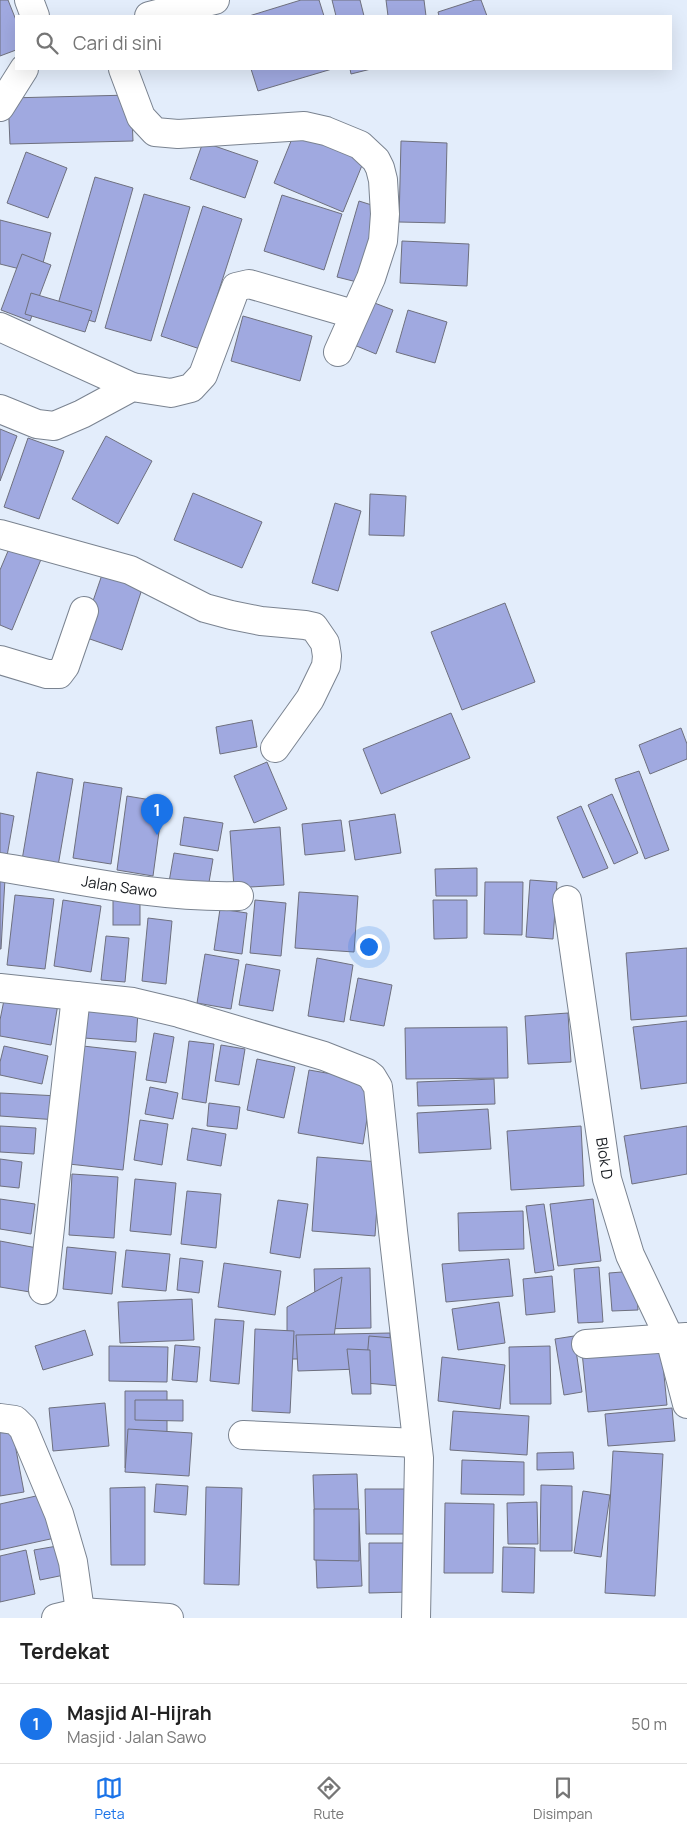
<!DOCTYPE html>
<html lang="id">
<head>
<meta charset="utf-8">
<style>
	body { margin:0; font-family:Manrope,sans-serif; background:#f2f2f2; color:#222 }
	.you { position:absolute; left:368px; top:946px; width:18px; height:18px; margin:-12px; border:4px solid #fff; border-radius:50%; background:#1a73e8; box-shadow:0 0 0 8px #1a73e833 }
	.badge { display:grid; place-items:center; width:32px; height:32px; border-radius:50%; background:#1a73e8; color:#fff; font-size:16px; font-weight:700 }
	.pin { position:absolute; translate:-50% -41px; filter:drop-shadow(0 1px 2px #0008) }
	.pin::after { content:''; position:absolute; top:26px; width:18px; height:15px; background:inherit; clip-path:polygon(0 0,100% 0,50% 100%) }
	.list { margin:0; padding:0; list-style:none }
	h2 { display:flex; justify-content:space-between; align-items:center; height:65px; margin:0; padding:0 20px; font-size:21px }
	h2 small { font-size:16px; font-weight:400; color:#767676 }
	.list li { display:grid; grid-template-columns:32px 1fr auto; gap:15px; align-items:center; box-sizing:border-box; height:80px; padding:0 20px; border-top:1px solid #e0e0e0 }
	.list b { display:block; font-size:19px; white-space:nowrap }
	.list p { margin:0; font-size:16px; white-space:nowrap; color:#767676 }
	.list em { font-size:16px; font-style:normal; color:#767676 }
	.icon { flex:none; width:28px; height:28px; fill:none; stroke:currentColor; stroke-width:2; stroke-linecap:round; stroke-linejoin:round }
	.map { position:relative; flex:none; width:687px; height:1618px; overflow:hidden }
	.search { position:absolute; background:#fff; box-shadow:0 5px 20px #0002; left:15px; right:15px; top:15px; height:55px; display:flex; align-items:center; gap:12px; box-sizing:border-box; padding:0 18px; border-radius:0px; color:#767676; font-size:19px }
	.sheet { height:145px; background:#fff }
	nav { display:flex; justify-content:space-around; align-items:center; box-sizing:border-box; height:70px; border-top:1px solid #e0e0e0; background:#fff; font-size:14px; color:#767676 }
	nav a { display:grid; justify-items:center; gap:2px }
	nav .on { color:#1a73e8 }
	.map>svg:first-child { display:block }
	.building { fill:#a0a9e0; stroke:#6e707e }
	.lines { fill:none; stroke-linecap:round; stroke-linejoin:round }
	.street-casing { stroke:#7a8390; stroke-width:30 }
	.street { stroke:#fff; stroke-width:28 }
	.labels { text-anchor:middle; stroke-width:4; stroke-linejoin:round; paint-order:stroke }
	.street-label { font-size:15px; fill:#181c21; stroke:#fff }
</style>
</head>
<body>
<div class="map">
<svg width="687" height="1618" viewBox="0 0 687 1618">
	<rect width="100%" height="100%" fill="#e3edfb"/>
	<g class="building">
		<polygon points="0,0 8,0 16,20 16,50 0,56"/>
		<polygon points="301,0 319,0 324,16 249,16"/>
		<polygon points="332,0 360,0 364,16 336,16"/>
		<polygon points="386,0 424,0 426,16 388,16"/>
		<polygon points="475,0 481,0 487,16 439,16 438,12"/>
		<polygon points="251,69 332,69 258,91"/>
		<polygon points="350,69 371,69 351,74"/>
		<polygon points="131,95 133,141 10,144 8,98"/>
		<polygon points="296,129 365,158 343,212 274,183"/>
		<polygon points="401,141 447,143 445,223 399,222"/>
		<polygon points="203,142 258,161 245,198 190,179"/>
		<polygon points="26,152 67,168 48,218 7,203"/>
		<polygon points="95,177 133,188 95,322 56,311"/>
		<polygon points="144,194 190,207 151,341 105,328"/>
		<polygon points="282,195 342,214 324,270 264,251"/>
		<polygon points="359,201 378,207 357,282 337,277"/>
		<polygon points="203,206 242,219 200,349 161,336"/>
		<polygon points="0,220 51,233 40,274 0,264"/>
		<polygon points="402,241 469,244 467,286 400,283"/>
		<polygon points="22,254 51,265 30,321 1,310"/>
		<polygon points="31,293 92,311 85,332 25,314"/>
		<polygon points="364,299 393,310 376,354 347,342"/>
		<polygon points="408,310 447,322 435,363 396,352"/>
		<polygon points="243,316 312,336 300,381 231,361"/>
		<polygon points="0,429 17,436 0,481"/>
		<polygon points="106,436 152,461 118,524 72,499"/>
		<polygon points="28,438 64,451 39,519 4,507"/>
		<polygon points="193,493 262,522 242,568 174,540"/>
		<polygon points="370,494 406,496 404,536 369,535"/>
		<polygon points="335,503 361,511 338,591 312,583"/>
		<polygon points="11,544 42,557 12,630 0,625 0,570"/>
		<polygon points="105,566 145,580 122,650 81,636"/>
		<polygon points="505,603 535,682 462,710 431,632"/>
		<polygon points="451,713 470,758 381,794 363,749"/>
		<polygon points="252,720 257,747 220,754 216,727"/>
		<polygon points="681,728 687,744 687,759 650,774 639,745"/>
		<polygon points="267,762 287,809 254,823 234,776"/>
		<polygon points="639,771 669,850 645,859 615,779"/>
		<polygon points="37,772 73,779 58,866 22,860"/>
		<polygon points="84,782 122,788 111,864 73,858"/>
		<polygon points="612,794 638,853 614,864 588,805"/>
		<polygon points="127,796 163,802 153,876 117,870"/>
		<polygon points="581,806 608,868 583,878 557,817"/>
		<polygon points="0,813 14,816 6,862 0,861"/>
		<polygon points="395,814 401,853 355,860 349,821"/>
		<polygon points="184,817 223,823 218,851 180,845"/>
		<polygon points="341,820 345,851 305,855 302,824"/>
		<polygon points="280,827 284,885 234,888 230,831"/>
		<polygon points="174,853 213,859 208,888 169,882"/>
		<polygon points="477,868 477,896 436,896 435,869"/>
		<polygon points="0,878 5,879 1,949 0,949"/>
		<polygon points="530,880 557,882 553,939 526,937"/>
		<polygon points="485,882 523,882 522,935 484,934"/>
		<polygon points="299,892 358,896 354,952 295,948"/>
		<polygon points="15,895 54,899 45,969 7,965"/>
		<rect x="113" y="899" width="27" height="26"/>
		<polygon points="63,900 101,906 91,972 54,966"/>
		<polygon points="255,900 286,903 281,956 250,953"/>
		<polygon points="433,900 467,900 467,938 434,939"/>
		<polygon points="220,909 247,913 242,954 214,950"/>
		<polygon points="148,918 172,921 166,984 142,981"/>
		<polygon points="106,936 129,938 125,982 101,980"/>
		<polygon points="687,948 687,1016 631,1020 626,953"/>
		<polygon points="205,954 239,960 231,1009 197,1003"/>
		<polygon points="317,958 353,965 344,1022 308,1016"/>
		<polygon points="246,964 280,970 273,1011 239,1005"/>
		<polygon points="358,978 392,985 384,1026 350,1020"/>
		<polygon points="5,995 58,1004 51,1045 0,1036 0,1020"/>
		<polygon points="86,1008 138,1012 136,1042 84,1038"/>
		<polygon points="568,1013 571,1062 528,1064 525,1016"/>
		<polygon points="687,1021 687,1083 641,1089 633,1027"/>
		<polygon points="507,1027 508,1078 406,1079 405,1028"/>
		<polygon points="154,1033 174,1037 166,1083 146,1080"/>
		<polygon points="189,1041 214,1044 206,1103 182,1099"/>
		<polygon points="221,1045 245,1049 239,1085 215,1081"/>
		<polygon points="4,1046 48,1056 42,1084 0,1075 0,1062"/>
		<polygon points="83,1046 136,1052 123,1170 69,1164"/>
		<polygon points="257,1059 295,1067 284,1118 247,1110"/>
		<polygon points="309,1070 373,1081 363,1144 298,1133"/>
		<polygon points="494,1079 495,1104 418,1106 417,1082"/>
		<polygon points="150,1087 178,1093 173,1119 145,1114"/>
		<polygon points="0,1093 59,1096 58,1120 0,1116"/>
		<polygon points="209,1103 240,1107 237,1129 207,1126"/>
		<polygon points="488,1109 491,1149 419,1153 417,1113"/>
		<polygon points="140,1120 168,1124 162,1165 134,1160"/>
		<polygon points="0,1126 36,1128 34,1154 0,1152"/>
		<polygon points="581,1126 584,1186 511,1190 507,1131"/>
		<polygon points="687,1126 687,1174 632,1184 624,1136"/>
		<polygon points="192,1128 226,1134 221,1166 187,1160"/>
		<polygon points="317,1157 380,1162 375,1236 312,1231"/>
		<polygon points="0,1159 22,1162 19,1188 0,1186"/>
		<polygon points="72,1174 118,1177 114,1238 69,1235"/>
		<polygon points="135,1179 176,1183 171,1235 130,1231"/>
		<polygon points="187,1191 221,1194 216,1248 181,1244"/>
		<polygon points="0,1199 35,1204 31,1234 0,1229"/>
		<polygon points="593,1199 601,1261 558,1266 550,1204"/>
		<polygon points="278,1200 308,1204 300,1258 270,1253"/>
		<polygon points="544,1204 554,1270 535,1273 526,1206"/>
		<polygon points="523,1211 524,1249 459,1251 458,1213"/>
		<polygon points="0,1241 37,1248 30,1292 0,1287"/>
		<polygon points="67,1247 116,1252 112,1294 63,1289"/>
		<polygon points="126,1250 170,1254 166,1291 122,1287"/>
		<polygon points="180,1258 203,1261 199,1293 177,1290"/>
		<polygon points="509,1259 513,1296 446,1302 442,1264"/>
		<polygon points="224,1263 281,1271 275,1315 218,1307"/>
		<polygon points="599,1267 603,1322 578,1323 574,1269"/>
		<polygon points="370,1268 371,1328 316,1329 314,1269"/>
		<polygon points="635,1271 638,1310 612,1311 609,1273"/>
		<polygon points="552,1276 555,1312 526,1315 523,1279"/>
		<polygon points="342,1277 331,1359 287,1359 287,1307"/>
		<polygon points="192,1299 194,1340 120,1343 118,1302"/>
		<polygon points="499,1302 505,1343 458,1350 452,1309"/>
		<polygon points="215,1319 244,1321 239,1384 210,1381"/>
		<polygon points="255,1329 294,1331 290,1413 252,1411"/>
		<polygon points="85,1330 93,1355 43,1370 35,1346"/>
		<polygon points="390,1333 391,1368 298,1371 296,1335"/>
		<polygon points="369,1336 405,1339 401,1386 365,1383"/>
		<polygon points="574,1336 582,1392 564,1395 555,1339"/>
		<polygon points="175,1345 200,1347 197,1382 172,1380"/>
		<polygon points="661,1345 667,1405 588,1412 582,1352"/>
		<polygon points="109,1346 168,1347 167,1382 109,1381"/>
		<polygon points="550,1346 551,1404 510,1404 509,1347"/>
		<polygon points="347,1349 370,1350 371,1394 352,1394"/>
		<polygon points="442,1357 505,1365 500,1409 438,1401"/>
		<polygon points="125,1391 167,1391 167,1469 125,1468"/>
		<polygon points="135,1400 183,1400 183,1421 135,1420"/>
		<polygon points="105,1403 109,1446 53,1451 49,1408"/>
		<polygon points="672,1408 675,1441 608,1446 605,1414"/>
		<polygon points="453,1411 529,1416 527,1455 450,1450"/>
		<polygon points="11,1423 24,1492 0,1496 0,1426"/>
		<polygon points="128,1429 192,1433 189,1476 125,1472"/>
		<polygon points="613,1451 663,1454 655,1596 605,1593"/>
		<polygon points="573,1452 574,1469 537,1470 537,1453"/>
		<polygon points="462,1460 524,1462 524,1495 461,1494"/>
		<polygon points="357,1474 362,1586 317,1588 313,1475"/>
		<polygon points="156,1484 188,1486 186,1515 154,1512"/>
		<polygon points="541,1485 572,1486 572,1551 540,1551"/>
		<polygon points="145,1487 145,1565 111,1565 110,1488"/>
		<polygon points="206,1487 242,1488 239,1585 204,1584"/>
		<polygon points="365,1489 408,1489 408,1534 366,1534"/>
		<polygon points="583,1491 610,1495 601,1557 574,1553"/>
		<polygon points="45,1494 55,1538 0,1550 0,1504"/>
		<polygon points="537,1502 538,1544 508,1544 507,1503"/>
		<polygon points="445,1503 494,1504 493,1573 444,1573"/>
		<polygon points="314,1509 359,1509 359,1561 314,1560"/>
		<polygon points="369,1543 411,1543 411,1592 369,1593"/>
		<polygon points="63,1545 69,1574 40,1580 34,1550"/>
		<polygon points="503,1547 535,1548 534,1593 502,1592"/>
		<polygon points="26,1550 35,1594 0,1602 0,1556"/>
	</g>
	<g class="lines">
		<defs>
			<g id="street">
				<polyline points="29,0 35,16"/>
				<polyline points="149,16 215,0"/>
				<polyline points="123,69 141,117 155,132 178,134 304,126 326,131 360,145 376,160 380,168 383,180 385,214 383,241 371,278 338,352"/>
				<polyline points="0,107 24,69"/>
				<polyline points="0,327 132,387"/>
				<polyline points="0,409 37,424 54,426 82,414 132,387 171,393 191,388 203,375 236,287 249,284 353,314"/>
				<polyline points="0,534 130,570 205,608 231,615 261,621 305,625 314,627 325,643 327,656 326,666 310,699 275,748"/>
				<polyline points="0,660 47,674 59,674 65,666 84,611"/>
				<path id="s1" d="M0 867C79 880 158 898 239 896"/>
				<path id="s2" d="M567 900 607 1179 630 1255 670 1339 687 1404"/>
				<polyline points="0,988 133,1002 179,1013 324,1056 367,1073 372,1077 378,1087 393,1231 419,1458 416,1618"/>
				<polyline points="43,1290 76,996"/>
				<polyline points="586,1344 686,1337"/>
				<polyline points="0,1418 15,1420 23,1428 49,1490 59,1514 73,1562 81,1618"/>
				<polyline points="243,1435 417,1443"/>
				<polyline points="56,1618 81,1612 169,1618"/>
			</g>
		</defs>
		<use href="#street" class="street-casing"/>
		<use href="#street" class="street"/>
	</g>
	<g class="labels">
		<g class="street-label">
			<text dy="5" stroke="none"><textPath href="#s1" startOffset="121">Jalan Sawo</textPath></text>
			<text dy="5" stroke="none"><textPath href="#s2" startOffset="261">Blok D</textPath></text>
		</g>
	</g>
</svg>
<div class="you"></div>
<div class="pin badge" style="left:157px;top:835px">1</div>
<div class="search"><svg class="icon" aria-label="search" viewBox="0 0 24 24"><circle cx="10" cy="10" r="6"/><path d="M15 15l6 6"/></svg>Cari di sini</div>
</div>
<section class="sheet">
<h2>Terdekat<small></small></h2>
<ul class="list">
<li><span class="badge">1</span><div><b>Masjid Al-Hijrah</b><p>Masjid · Jalan Sawo</p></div><em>50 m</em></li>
</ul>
</section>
<nav>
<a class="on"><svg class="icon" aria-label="map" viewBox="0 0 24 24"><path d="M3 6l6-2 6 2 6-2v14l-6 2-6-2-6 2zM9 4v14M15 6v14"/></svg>Peta</a>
<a><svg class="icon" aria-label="directions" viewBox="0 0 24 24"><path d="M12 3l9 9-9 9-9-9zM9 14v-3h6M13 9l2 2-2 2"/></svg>Rute</a>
<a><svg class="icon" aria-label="saved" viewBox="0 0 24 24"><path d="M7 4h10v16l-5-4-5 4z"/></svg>Disimpan</a>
</nav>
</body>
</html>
